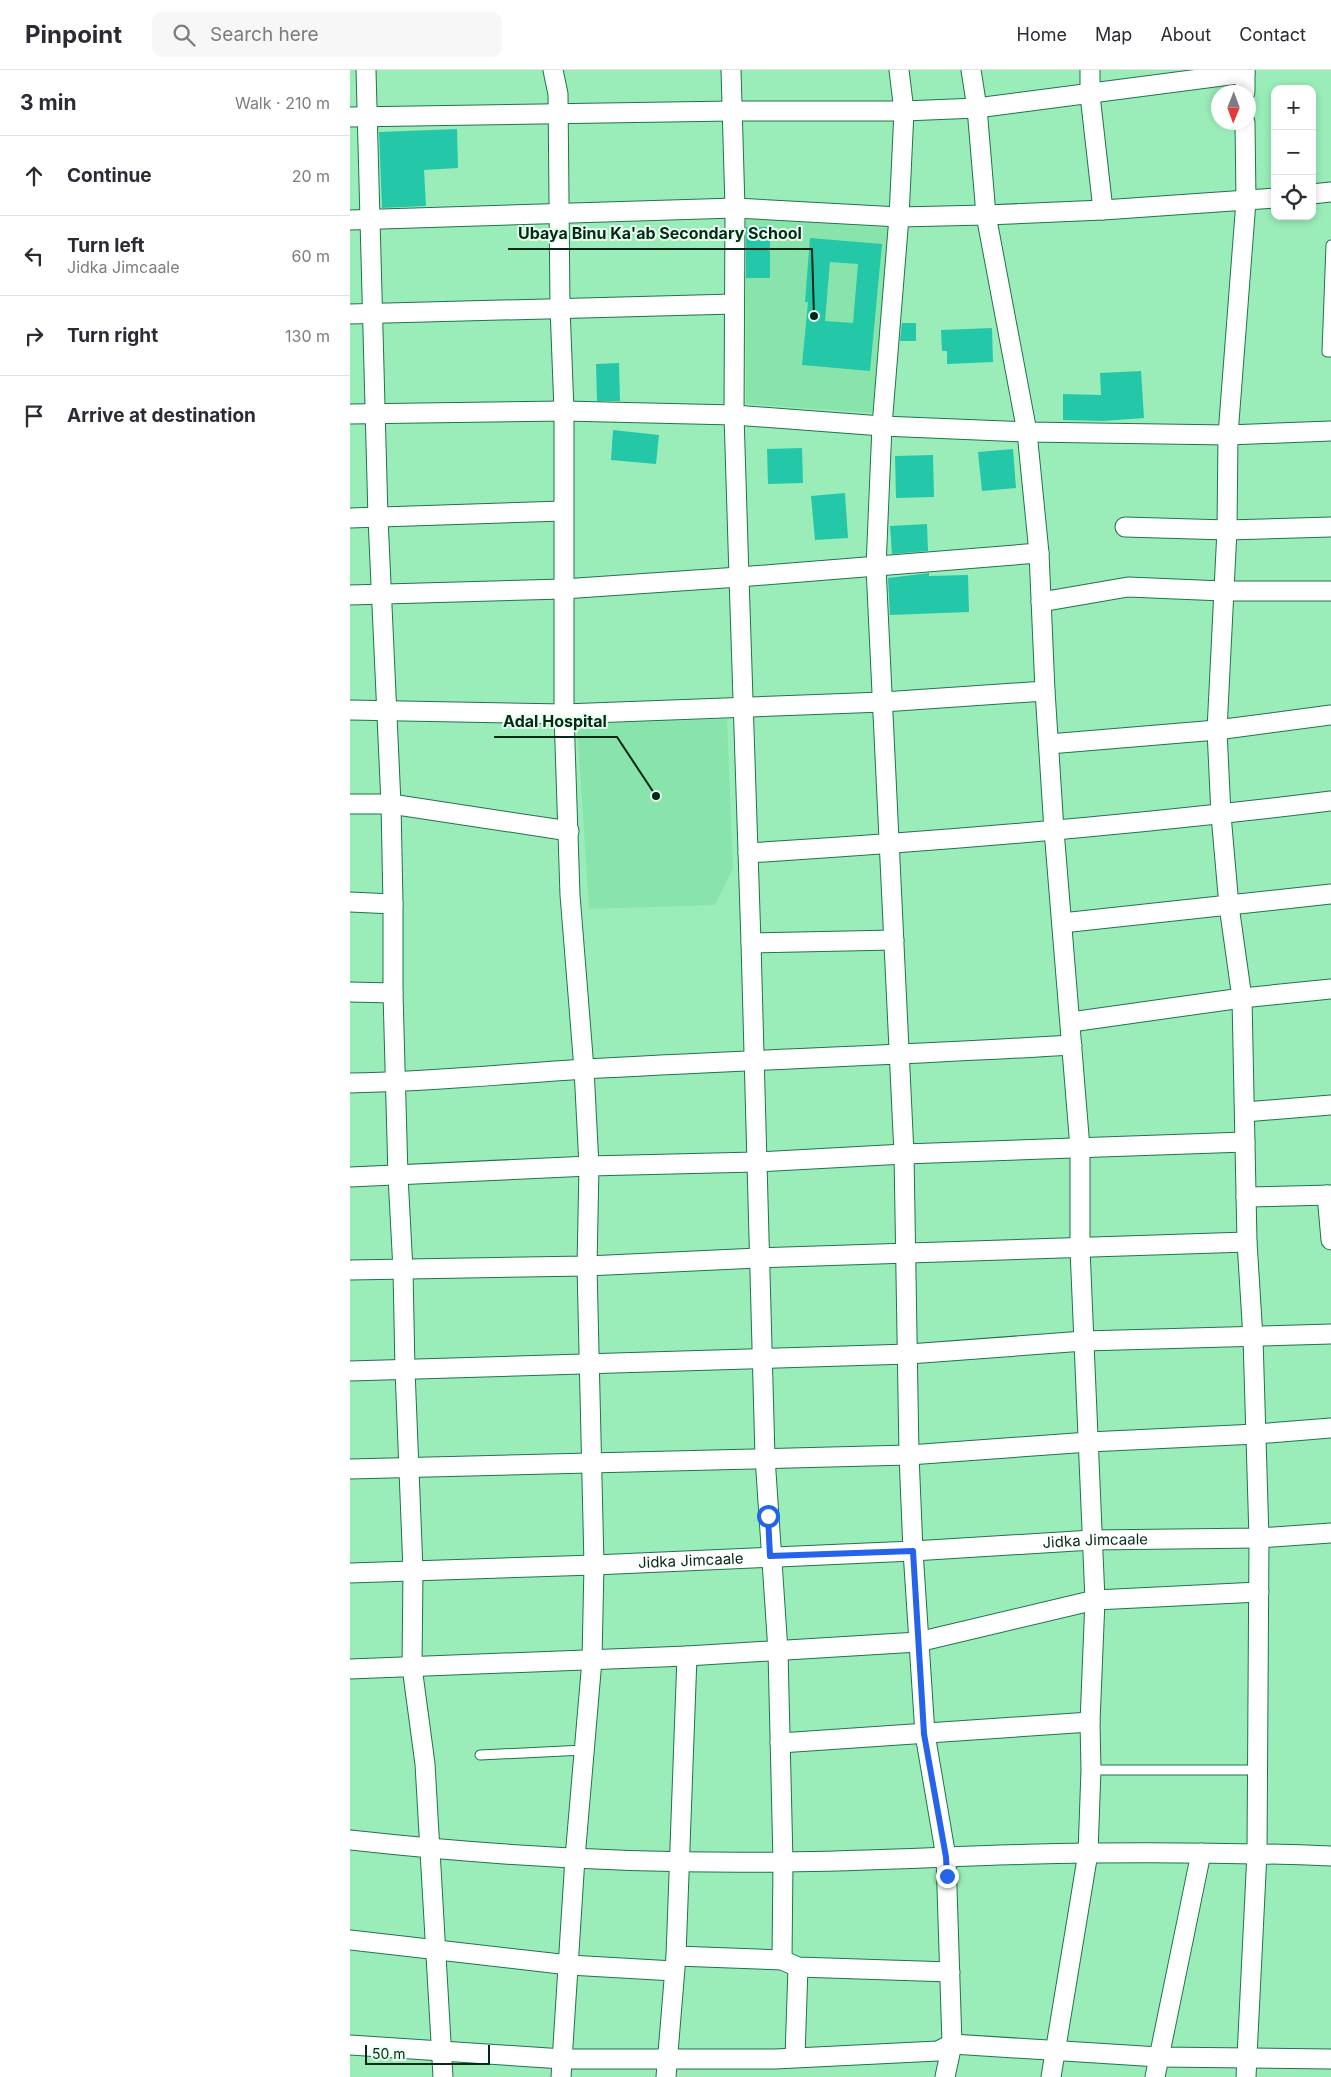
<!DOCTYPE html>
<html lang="en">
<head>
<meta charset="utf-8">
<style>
	body { margin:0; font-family:Inter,sans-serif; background:#f7f7f7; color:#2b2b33 }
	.controls { position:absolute; right:15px; top:15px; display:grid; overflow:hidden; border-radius:10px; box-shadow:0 2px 8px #0003 }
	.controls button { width:45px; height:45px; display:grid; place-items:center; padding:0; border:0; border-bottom:1px solid #e1e1e2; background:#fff; color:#2b2b33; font:25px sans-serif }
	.compass { position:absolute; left:861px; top:15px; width:45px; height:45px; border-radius:50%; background:#fff; box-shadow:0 2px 8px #0003; rotate:181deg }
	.scale { position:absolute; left:15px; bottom:12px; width:125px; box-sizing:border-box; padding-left:5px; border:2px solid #052916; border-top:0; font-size:14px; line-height:18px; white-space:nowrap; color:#052916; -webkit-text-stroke:4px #e7ffef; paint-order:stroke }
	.stop { position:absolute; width:15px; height:15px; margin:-11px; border:4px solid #2563eb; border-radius:50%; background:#fff }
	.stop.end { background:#2563eb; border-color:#fff; box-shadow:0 1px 5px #0008 }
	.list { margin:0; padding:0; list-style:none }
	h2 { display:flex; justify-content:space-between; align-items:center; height:65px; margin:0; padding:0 20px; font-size:21px }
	h2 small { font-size:16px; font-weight:400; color:#7c7c81 }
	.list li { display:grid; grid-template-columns:32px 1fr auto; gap:15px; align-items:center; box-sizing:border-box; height:80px; padding:0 20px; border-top:1px solid #e1e1e2 }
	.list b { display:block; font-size:19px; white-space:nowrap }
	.list p { margin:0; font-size:16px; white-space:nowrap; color:#7c7c81 }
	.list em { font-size:16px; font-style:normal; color:#7c7c81 }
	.icon { flex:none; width:28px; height:28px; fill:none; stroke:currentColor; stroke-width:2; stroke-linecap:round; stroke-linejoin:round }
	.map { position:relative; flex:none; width:981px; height:2007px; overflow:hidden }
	header { display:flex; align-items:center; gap:30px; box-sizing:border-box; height:70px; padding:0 25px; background:#fff; border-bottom:1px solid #e1e1e2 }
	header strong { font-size:24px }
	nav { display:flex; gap:28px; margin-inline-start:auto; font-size:18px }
	.search { width:350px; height:45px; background:#f7f7f7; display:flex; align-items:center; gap:12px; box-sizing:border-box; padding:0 18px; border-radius:10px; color:#7c7c81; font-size:19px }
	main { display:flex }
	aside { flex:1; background:#fff }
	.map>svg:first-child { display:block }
	.built { fill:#89e4ac }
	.building { fill:#25c7a9; fill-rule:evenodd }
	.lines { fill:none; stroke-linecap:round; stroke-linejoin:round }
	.service-casing { stroke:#1e7549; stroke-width:11 }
	.minor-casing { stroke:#1e7549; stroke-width:21 }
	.service { stroke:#fff; stroke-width:9 }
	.minor { stroke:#fff; stroke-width:19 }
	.route { stroke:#2563eb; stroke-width:6 }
	.labels { text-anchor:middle; stroke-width:4; stroke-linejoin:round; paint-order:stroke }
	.street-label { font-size:15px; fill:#052916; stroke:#e7ffef }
	.leader { fill:none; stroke:#052916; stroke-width:2 }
	.callout-dot { fill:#052916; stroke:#e7ffef; stroke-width:2 }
	.callout-label { font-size:16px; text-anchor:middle; font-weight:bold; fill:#052916; stroke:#e7ffef; stroke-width:4; stroke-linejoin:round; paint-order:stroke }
</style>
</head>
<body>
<header>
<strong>Pinpoint</strong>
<div class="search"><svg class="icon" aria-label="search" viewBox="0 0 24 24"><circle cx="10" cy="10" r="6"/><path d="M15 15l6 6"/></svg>Search here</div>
<nav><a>Home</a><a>Map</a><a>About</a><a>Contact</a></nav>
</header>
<main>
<aside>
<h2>3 min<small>Walk · 210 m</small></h2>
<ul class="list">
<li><svg class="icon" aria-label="ahead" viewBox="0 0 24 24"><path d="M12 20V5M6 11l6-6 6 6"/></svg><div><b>Continue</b></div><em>20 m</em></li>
<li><svg class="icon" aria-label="left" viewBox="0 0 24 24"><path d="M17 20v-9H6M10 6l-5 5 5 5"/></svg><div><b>Turn left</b><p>Jidka Jimcaale</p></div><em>60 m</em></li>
<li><svg class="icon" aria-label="right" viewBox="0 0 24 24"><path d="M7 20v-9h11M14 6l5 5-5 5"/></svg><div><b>Turn right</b></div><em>130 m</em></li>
<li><svg class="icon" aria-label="arrive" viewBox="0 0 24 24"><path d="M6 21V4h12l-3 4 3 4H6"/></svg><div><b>Arrive at destination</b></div></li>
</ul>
</aside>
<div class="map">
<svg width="981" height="2007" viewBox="0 0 981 2007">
	<rect width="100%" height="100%" fill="#9aedb9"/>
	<g class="built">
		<polygon points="396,148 540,158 524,343 396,334"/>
		<polygon points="377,649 383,798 365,835 239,839 227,654"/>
	</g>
	<g class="building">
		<polygon points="107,59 108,98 74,100 76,136 32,138 29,62"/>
		<rect x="396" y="157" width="24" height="51"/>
		<path d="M460 168 532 174 520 301 452 295 458 232H455ZM480 192 508 194 503 253 475 251Z"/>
		<polygon points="552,253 566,253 566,271 550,271"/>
		<polygon points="642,258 643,292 597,294 597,281 592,281 591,260"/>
		<polygon points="269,293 270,331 247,331 246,294"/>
		<polygon points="791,301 794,348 753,351 713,350 713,324 751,325 750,303"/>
		<polygon points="263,360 309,365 306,394 261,390"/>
		<polygon points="452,378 453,413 418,414 417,379"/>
		<polygon points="663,379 666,418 632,421 628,382"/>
		<polygon points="583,385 584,427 546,428 545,386"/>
		<polygon points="495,423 498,468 465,470 461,426"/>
		<polygon points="577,454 578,481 542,484 540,456"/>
		<polygon points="579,503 579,506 618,505 619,542 540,545 538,508"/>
	</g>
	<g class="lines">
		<defs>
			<g id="service">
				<polyline points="981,175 977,282 981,282"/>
				<polyline points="130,1685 234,1680"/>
				<polyline points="741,1700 908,1700"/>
			</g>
			<g id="minor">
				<polyline points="16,0 28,448 41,734 43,834"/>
				<polyline points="203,0 208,24 210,237 214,341 214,644 220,825 234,999 239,1096 237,1196 244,1495 242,1590 225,1788 211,2007"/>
				<polyline points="381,0 385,138 384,345 389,507 689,483"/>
				<polyline points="549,0 554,41 549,147 532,356 526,497 554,1084 559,1385 563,1481 575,1664 596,1787 602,1974 595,2007"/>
				<polyline points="621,0 627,38 636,145 677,362 689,483 695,621 704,760 730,1078 730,1179 745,1530 740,1652 741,1700 738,1783 701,2007"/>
				<polyline points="740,0 740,25 753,140"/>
				<polyline points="895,0 895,22"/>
				<polyline points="0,47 382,41 554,41 627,38 895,3"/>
				<polyline points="895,52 896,131 878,365 877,460 867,660 871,745 879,836 892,928 897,1172 903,1268 909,1468 907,1783 896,2007"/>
				<polyline points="962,124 981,122"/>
				<polyline points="0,150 385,138 549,147 636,145 753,140 925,128"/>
				<polyline points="0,244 384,234"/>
				<polyline points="0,344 214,341 384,345 532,356 677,362 878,365 981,361"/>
				<polyline points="0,448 213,441"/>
				<polyline points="775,457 877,460 981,457"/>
				<polyline points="0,525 213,519 389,507 401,873 415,1387 428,1581 433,1792 432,1890"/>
				<polyline points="691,532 778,517 873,521 981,521"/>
				<polyline points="0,640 214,644 533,632 695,621"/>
				<polyline points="699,674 867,660 981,645"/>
				<polyline points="0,734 41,734 219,761"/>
				<path d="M398 783C593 771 787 755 981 731"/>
				<polyline points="0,832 43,834 43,923 48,1106 53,1200 55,1300 63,1500 62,1597 75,1694 93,2007"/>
				<polyline points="712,853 981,824"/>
				<polyline points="401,873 544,870"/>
				<polyline points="0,922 43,923"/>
				<polyline points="721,952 892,928 981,919"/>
				<path d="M0 1013C78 1012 156 1004 234 999 397 990 559 985 722 975"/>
				<polyline points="895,1042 981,1035"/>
				<polyline points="0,1107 239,1096 406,1092 554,1084 895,1072"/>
				<polyline points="977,1125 981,1170"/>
				<polyline points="896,1127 981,1125"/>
				<polyline points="0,1200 237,1196 408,1188 897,1172"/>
				<polyline points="0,1301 559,1284 734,1271 981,1264"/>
				<polyline points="0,1399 559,1385 739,1372 906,1364 981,1358"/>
				<path id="s1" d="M0 1503 244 1495 563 1481 742 1470 909 1468 981 1463"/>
				<polyline points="0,1599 337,1586 568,1572 745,1530 909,1522"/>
				<polyline points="430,1673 740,1652"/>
				<path d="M0 1770C144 1786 289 1794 433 1792 535 1791 637 1784 739 1783 820 1782 900 1783 981 1786"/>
				<polyline points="0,1870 219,1895 324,1901"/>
				<polyline points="326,1886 432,1890 448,1897 600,1902"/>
				<polyline points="0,1975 213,1989 425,1989 588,1981 602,1974 809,1987 981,1989"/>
				<polyline points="445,1987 448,1897"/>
				<polyline points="316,2007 326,1886 337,1586"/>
				<polyline points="805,2007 851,1783"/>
			</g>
		</defs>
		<use href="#service" class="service-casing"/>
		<use href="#minor" class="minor-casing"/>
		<use href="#service" class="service"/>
		<use href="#minor" class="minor"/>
	</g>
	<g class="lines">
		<polyline class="route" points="418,1446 420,1486 563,1481 574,1664 596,1787 597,1806"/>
	</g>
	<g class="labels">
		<g class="street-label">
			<text dy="5" stroke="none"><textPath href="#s1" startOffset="746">Jidka Jimcaale</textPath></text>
			<text dy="5" stroke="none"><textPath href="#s1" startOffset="341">Jidka Jimcaale</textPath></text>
		</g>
	</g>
	<path class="leader" d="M464 246L462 179H158M306 726L267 667H144"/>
	<g class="callout-dot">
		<circle cx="464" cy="246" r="5"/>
		<circle cx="306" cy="726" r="5"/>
	</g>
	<g class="callout-label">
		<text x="310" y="169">Ubaya Binu Ka'ab Secondary School</text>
		<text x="205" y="657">Adal Hospital</text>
	</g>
</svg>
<div class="controls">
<button>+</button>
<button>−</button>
<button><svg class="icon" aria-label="locate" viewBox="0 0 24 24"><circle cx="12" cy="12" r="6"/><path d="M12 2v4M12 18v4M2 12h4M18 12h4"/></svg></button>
</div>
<svg class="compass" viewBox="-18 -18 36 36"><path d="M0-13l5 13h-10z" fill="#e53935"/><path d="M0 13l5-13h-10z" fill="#7c7c81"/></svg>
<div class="scale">50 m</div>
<div class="stop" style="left:418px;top:1446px"></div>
<div class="stop end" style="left:597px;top:1806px"></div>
</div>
</main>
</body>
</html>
